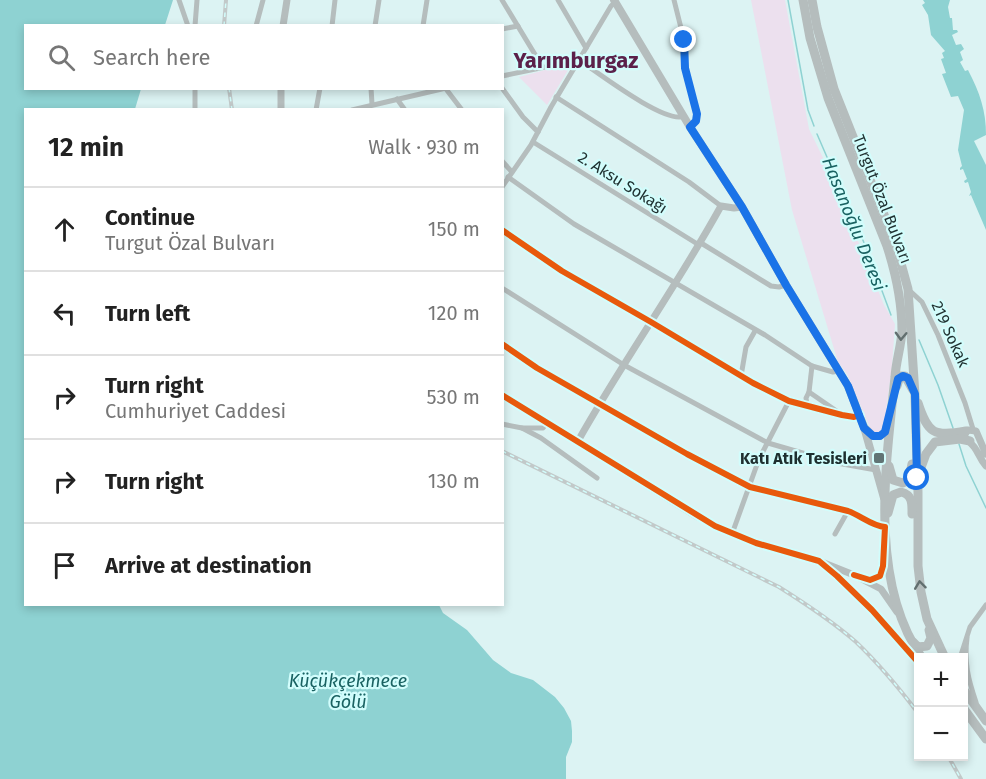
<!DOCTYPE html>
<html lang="en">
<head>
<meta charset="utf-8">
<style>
	body { margin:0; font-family:"Fira Sans",sans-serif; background:#f6f6f6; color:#222 }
	.controls { position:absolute; right:18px; bottom:18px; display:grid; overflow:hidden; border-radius:0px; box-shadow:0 3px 9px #0003 }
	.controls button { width:54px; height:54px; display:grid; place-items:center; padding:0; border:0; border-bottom:2px solid #e0e0e0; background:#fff; color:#222; font:30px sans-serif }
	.stop { position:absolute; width:18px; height:18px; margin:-14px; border:4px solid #1a73e8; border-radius:50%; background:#fff }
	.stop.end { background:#1a73e8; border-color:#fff; box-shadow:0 2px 6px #0008 }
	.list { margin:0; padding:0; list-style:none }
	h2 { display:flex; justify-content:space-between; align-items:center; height:78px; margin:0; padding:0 24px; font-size:26px }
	h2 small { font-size:20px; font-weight:400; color:#767676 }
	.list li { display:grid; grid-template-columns:39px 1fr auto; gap:18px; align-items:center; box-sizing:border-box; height:84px; padding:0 24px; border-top:2px solid #e0e0e0 }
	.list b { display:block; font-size:22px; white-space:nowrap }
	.list p { margin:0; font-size:20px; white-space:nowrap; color:#767676 }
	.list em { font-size:20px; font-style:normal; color:#767676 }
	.icon { flex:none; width:33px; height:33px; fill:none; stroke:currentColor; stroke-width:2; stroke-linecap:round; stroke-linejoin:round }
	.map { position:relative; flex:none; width:986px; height:779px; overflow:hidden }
	.search { position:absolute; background:#fff; box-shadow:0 3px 9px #0003; left:24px; top:24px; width:480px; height:66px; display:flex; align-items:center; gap:15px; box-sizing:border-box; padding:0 21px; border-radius:0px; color:#767676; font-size:22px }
	.panel { position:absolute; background:#fff; box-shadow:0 3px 9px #0003; left:24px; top:108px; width:480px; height:498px; border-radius:0px }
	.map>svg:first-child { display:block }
	.green { fill:#ece0ee }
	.water { fill:#8ed2d2 }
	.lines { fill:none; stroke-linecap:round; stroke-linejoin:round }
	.stream { stroke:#8ed2d2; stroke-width:1.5 }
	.minor { stroke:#b5bdbd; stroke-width:5 }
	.tertiary { stroke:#b5bdbd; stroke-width:7 }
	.secondary { stroke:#b5bdbd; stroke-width:8 }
	.primary { stroke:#b5bdbd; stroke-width:9 }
	.rail-casing { stroke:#c2c9c9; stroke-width:4 }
	.rail { stroke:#d2fdfc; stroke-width:1.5; stroke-dasharray:4.5; stroke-linecap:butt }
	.cycleway-casing { stroke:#d2fdfc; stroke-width:10 }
	.cycleway { stroke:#e8590c; stroke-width:6 }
	.oneway { stroke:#626f6f }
	.route { stroke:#1a73e8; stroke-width:8 }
	.poi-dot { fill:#607474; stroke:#d2fdfc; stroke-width:2 }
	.labels { text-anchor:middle; stroke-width:4.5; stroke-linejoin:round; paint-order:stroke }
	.street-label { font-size:16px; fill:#1e2f2f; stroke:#d2fdfc }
	.poi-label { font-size:16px; font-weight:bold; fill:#1e2f2f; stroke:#d2fdfc; text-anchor:end }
	.water-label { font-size:18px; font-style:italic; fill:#196262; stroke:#d2fdfc }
	.district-label { font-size:22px; font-weight:bold; fill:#5b214a; stroke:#d2fdfc }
</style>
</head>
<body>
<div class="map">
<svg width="986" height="779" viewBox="0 0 986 779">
	<rect width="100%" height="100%" fill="#dcf3f3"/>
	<g class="green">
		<polygon points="751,0 785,0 809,129 829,170 884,305 895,324 892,366 884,426 877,435 871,430 847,374 838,362 792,210"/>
		<polygon points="568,64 571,65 547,105 519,77"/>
	</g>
	<g class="water">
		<polygon points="0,0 173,0 165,25 26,26 26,88 141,89 135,109 26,110 26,604 439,605 443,613 467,630 493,660 511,673 533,680 555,697 564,708 571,721 572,731 572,742 566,757 566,779 0,779"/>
		<path d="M923 0H950L948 7 950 18H952L953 30H957L958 32 952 35 956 45 961 44 964 49 960 52 963 60 960 62 965 71 968 70C980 93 986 111 986 135L974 141 986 165V230L971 195 969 196 971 192 968 182 965 183 964 181 967 179 963 169 960 170V168L962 166 958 150 964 110 958 96 951 97 942 74 946 73 941 59 944 58 942 53 945 51 931 35 928 15 922 5 925 3Z"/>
	</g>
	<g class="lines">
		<g class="stream">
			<polyline points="788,0 808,110 814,126"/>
			<polyline points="817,134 865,245 891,315"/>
			<polyline points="919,340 938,385 953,428"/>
			<polyline points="959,444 966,466 986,508"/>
		</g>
		<g class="minor">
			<polyline points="179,0 188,26"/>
			<polyline points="502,0 542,66"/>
			<polyline points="558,0 586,48"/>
			<polyline points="674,0 684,40 685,68 697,114 696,121 690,127"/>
			<polyline points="195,26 197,0"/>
			<polyline points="256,26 263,0"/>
			<polyline points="332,26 335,0"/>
			<polyline points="375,26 379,0"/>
			<polyline points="423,26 427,0"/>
			<polyline points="502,29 518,26"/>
			<path d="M502 76 579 60C597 72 666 125 684 116"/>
			<polyline points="195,88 195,110"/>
			<polyline points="371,88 372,104"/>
			<polyline points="502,88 523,117 538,132"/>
			<polyline points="446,89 462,110"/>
			<polyline points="556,97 689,182 721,206"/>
			<polyline points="397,99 405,110"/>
			<polyline points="316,110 320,88"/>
			<polyline points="352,110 446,88"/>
			<polyline points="533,142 699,245"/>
			<polyline points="502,161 512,172"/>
			<polyline points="508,177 574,224 765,335 812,366 833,372 839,371"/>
			<polyline points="502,187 531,145 551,107 611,6 615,2"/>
			<polyline points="502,230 562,271 651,322 753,383 789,401 842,415 854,417 860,415"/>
			<polyline points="701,243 771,286 779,287 786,285"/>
			<polyline points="502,288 624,365 768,443 837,463 876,470"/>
			<polyline points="909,290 922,302 938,335 965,403 973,429"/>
			<path d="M502 344 537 368 687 454 750 487 848 511C860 515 872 526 885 527"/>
			<polyline points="741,376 746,347 755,331"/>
			<polyline points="809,392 812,366"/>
			<polyline points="807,405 806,398 809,392 838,412"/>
			<polyline points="502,424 522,428 543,428 547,423"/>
			<polyline points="522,428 541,438 597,478"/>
			<polyline points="732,534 759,459 789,401"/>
			<polyline points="835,534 848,511"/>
			<path d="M967 638C964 662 968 679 976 702"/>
			<polyline points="960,658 970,627 986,605"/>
		</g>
		<g class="tertiary">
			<polyline points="283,26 287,0"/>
			<polyline points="281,110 281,88"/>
			<polyline points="502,395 696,516 745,539 819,561 854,575 881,589 897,612"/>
			<path d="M578 441C623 361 677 286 721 206L734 208 742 207"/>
			<path d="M986 454 976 431 968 430 965 434V438C980 450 976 454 986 466"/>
			<polyline points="826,567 872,610 918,662"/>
			<polyline points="864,578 875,579 880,576 884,554"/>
		</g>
		<g class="secondary">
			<polyline points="614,0 690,127 742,207 786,285 848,386 864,427 884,498"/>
			<polyline points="865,428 873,436 880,436 885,432 888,422"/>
		</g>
		<g class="primary">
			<path d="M803 0 810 38 828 98 887 246C896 274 902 302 902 331 901 347 896 361 895 377 886 464 868 581 922 658"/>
			<polyline points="812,0 817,27 834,89 896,245 908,289 915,395 918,492 918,566 921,592 927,619 945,658"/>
			<polyline points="897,386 900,376 905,376 913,390"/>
			<path d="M918 403C928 434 934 437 966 431"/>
			<polyline points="889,466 893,480 903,483 909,479 912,464"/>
			<polyline points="919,473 926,454 935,442 960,439 970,441"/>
			<path d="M888 513 893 495 901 492C913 495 912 504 912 514"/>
			<polyline points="913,642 918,647 927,646 931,638 929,630"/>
			<polyline points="964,690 986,721"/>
			<polyline points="964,709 986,739"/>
		</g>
		<defs>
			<g id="rail">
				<polyline points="224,26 226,0"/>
				<polyline points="229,88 232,110"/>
				<path d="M502 451 779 587C806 604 832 621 856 642 879 664 899 688 918 713"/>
				<polyline points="948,756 961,779"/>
			</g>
		</defs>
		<use href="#rail" class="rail-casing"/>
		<use href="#rail" class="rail"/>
		<defs>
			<g id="cycleway">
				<polyline points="502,230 562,271 651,322 753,383 789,401 842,415 854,417 860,415"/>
				<path d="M502 344 537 368 687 454 750 487 848 511C860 515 872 526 885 527L883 566 880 576 870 580 854 575"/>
				<polyline points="502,395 715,526 756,543 819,561 837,576 872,610 918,662"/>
			</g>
		</defs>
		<use href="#cycleway" class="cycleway-casing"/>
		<use href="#cycleway" class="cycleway"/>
	</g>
	<defs><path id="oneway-chevron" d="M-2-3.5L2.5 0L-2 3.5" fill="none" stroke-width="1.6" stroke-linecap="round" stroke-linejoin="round" transform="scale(1.5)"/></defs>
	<g class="oneway">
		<use href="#oneway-chevron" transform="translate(901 336) rotate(92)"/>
		<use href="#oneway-chevron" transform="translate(920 585) rotate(-97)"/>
	</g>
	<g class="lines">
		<polyline class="route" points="684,40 685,68 697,114 696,121 690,127 742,207 786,285 848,386 864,428 873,436 880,436 885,432 898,379 903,376 908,378 915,394 917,478"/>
	</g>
	<rect class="poi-dot" x="873" y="452" width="12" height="12" rx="3"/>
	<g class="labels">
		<g class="street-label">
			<text transform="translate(623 182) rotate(32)" y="6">2. Aksu Sokağı</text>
			<text transform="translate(883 199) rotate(69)" y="6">Turgut Özal Bulvarı</text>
			<text transform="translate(951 334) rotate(66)" y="6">219 Sokak</text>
		</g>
		<g class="poi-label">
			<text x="867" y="464">Katı Atık Tesisleri</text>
		</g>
		<g class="water-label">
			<text transform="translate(854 224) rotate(68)" y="6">Hasanoğlu Deresi</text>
			<text x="348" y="687">Küçükçekmece<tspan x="348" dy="21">Gölü</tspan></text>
		</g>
		<g class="district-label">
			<text x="576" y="68">Yarımburgaz</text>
		</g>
	</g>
</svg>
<div class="controls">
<button>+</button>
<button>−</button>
</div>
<div class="stop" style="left:917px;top:478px"></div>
<div class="stop end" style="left:684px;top:40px"></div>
<div class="search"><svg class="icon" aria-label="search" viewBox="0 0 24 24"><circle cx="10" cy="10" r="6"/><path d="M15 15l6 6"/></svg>Search here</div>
<section class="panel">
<h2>12 min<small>Walk · 930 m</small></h2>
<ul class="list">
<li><svg class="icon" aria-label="ahead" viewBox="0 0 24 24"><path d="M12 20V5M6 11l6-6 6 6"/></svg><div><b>Continue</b><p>Turgut Özal Bulvarı</p></div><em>150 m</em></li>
<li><svg class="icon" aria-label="left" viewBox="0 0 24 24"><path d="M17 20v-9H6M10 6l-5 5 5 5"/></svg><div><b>Turn left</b></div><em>120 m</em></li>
<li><svg class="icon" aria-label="right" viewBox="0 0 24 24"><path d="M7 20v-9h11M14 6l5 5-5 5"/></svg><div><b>Turn right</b><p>Cumhuriyet Caddesi</p></div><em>530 m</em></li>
<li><svg class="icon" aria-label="right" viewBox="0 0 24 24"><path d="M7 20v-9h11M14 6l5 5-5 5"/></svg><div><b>Turn right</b></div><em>130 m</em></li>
<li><svg class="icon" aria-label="arrive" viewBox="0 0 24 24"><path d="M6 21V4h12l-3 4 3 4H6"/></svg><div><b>Arrive at destination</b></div></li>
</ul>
</section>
</div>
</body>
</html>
